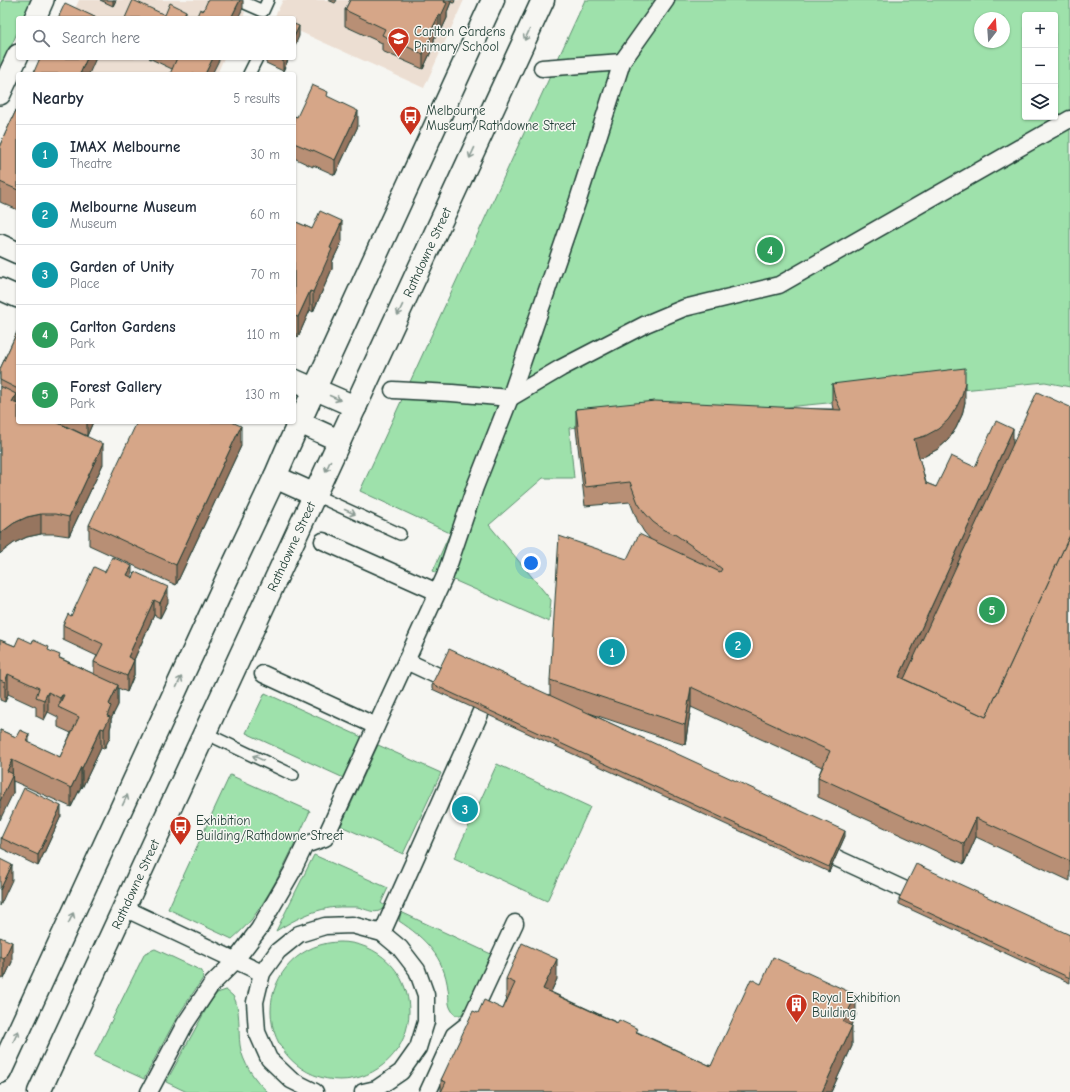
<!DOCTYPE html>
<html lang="en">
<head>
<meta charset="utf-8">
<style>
	body { margin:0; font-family:"Comic Neue",sans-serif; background:#f2f2f3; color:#1f2937 }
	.controls { position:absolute; right:12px; top:12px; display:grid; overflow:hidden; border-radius:4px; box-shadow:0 1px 3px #0004 }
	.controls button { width:36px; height:36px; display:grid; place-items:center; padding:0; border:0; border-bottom:1px solid #e0e1e3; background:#fff; color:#1f2937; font:20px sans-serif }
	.compass { position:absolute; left:974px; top:12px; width:36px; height:36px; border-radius:50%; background:#fff; box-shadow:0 1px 3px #0004; rotate:17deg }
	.you { position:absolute; left:531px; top:563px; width:14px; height:14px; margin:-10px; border:3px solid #fff; border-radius:50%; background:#1a73e8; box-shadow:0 0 0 6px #1a73e833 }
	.badge { display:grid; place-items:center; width:26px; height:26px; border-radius:50%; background:#c8321e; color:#fff; font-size:13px; font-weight:700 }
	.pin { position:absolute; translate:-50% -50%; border:2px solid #fff; box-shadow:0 1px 4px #0006 }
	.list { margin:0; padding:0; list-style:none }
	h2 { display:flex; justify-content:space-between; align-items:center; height:52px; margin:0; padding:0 16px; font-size:17px }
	h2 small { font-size:13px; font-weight:400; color:#747a83 }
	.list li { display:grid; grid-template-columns:26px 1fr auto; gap:12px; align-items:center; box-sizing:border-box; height:60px; padding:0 16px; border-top:1px solid #e0e1e3 }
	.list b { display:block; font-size:15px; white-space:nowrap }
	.list p { margin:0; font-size:13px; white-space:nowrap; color:#747a83 }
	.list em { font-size:13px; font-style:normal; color:#747a83 }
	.icon { flex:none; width:22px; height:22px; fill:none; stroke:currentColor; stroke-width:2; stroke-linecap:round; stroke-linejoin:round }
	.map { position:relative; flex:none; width:1070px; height:1092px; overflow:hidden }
	.search { position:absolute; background:#fff; box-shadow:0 1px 3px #0004; left:16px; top:16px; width:280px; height:44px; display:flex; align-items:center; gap:10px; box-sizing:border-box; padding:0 14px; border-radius:4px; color:#747a83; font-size:15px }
	.panel { position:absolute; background:#fff; box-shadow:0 1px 3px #0004; left:16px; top:72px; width:280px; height:352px; border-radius:4px }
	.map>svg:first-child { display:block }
	.built { fill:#ecded2 }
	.green { fill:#9ee1ab; stroke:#5e8f70; fill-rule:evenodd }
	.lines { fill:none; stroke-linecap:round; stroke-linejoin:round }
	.service-casing { stroke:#1f3d34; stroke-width:14 }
	.pedestrian-casing { stroke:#1f3d34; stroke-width:19 }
	.minor-casing { stroke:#1f3d34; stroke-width:24 }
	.secondary-casing { stroke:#1f3d34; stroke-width:25 }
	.service { stroke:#f6f6f2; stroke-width:11 }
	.pedestrian { stroke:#f6f6f2; stroke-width:16 }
	.minor { stroke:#f6f6f2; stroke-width:21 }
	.secondary { stroke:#f6f6f2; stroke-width:22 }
	.wall { fill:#b88f75; stroke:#1f3d34 }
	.shaded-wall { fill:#96745f; stroke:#1f3d34 }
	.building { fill:#d6a688; stroke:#1f3d34 }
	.oneway { stroke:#8a9a93 }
	.labels { text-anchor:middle; stroke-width:3; stroke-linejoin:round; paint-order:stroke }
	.poi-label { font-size:13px; fill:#1f3d34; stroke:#f6f6f2; text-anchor:start }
	.street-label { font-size:13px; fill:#1f3d34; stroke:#f6f6f2 }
</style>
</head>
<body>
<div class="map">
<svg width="1070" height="1092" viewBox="0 0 1070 1092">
	<rect width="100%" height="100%" fill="#f6f6f2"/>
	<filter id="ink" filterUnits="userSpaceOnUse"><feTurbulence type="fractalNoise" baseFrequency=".025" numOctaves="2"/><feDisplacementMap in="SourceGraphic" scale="8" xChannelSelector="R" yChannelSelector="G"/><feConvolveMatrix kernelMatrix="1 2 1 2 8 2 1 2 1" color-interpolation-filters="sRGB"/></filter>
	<g filter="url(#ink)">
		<g class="built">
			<polygon points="79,0 218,0 245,12 243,18 71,18"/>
			<polygon points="283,0 464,0 424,88 294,29 294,18 274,18"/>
			<polygon points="52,58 224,58 217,74 45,74"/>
		</g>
		<g class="green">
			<polygon points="2,0 32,0 24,18 18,18 18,31 0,70 0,4"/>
			<path d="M585 0H1070V387L1045 382 569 428 574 478H543L489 525 551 600 549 622 433 571 450 533 360 491ZM1025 15H1055V117H1025ZM980 18H1004V42H980Z"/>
			<polygon points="265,693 366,739 348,780 246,733"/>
			<polygon points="378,745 441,773 403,854 341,826"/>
			<polygon points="497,764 590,807 547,901 454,858"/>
			<path d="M230 775 310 811C293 848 276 886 252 919 246 926 239 933 232 939L168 909Z"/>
			<path d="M314 855 388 888 381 903 385 906C377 917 368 909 357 907 353 907 349 907 345 907 320 906 297 918 276 931Z"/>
			<path d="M401 912 491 954 466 1009 461 1015H455C446 1004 450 1001 448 989 444 957 425 938 399 921Z"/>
			<circle cx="340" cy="1011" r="69"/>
			<polygon points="155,949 202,971 203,978 177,1017 144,1079 94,1056 145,953"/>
			<path d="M226 990C228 992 231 994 233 996 241 1008 238 1031 240 1045 242 1062 255 1081 268 1092H187L166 1082 209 1004 217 993Z"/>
		</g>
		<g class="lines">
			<defs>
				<g id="service">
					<polyline points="238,0 263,11 268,0"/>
					<polyline points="249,74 257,58"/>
					<polyline points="315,495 400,534"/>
					<polyline points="205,733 293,775"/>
				</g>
				<g id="pedestrian">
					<polyline points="542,68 622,62"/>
					<polyline points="393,390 452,393 510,398 561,368 613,341 646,324 684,308 779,285 1070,119"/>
					<polyline points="323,541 437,592"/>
					<polyline points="406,661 455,684"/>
					<polyline points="263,674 376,726"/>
					<polyline points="817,849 923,898"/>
					<polyline points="124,908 262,973"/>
					<polyline points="382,933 487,698"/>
					<polyline points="149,1092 185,1024 211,985 235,961 259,929 292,872 305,845 325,838 445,576 475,487 510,398 578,200 622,62 666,0"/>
					<polyline points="315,1092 291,1080 269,1059 257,1032 255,1002 262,973 278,951 299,934 325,926 352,925 382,933 400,948 417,970 426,995 426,1022 418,1048 401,1072 376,1089 363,1092"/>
					<polyline points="428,1092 454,1035 468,1024 515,923"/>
				</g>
				<g id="minor">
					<polyline points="35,18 43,0"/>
					<polyline points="0,94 18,55"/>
					<polyline points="0,245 18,253"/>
					<polyline points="0,289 18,297"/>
					<polyline points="294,380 356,407"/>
					<polyline points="294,420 340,441"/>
				</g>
				<g id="secondary">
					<polyline points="275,477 315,495"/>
					<polyline points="0,1072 225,583 275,477 287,449 493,0"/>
					<path id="s1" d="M39 1092 543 0"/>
				</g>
			</defs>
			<use href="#service" class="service-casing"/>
			<use href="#pedestrian" class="pedestrian-casing"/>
			<use href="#minor" class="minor-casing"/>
			<use href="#secondary" class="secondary-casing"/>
			<use href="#service" class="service"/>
			<use href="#pedestrian" class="pedestrian"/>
			<use href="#minor" class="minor"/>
			<use href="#secondary" class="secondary"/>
		</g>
		<g class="wall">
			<polygon points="100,0 116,0 113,6"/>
			<polygon points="328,0 337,0 335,3"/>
			<polygon points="350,0 455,0 454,3 451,2 447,12 447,18 441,31 439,30 434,39 434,45 423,69 382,51 382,43 345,26 345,10"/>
			<polygon points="149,58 220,58 172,69"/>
			<polygon points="266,58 289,58 283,71 266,63"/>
			<polygon points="328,97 358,126 335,175 313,165 313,167 294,158 294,116 297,117"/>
			<polygon points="18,106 18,210 0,202 0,145"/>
			<polygon points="294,221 312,229 342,241 332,262 332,269 313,312 310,310 298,337 294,335"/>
			<polygon points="18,330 18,404 16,403 16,404 103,464 69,536 55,534 41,534 27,537 14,543 2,552 0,554 0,369"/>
			<polygon points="832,384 965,402 962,415 956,428 948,440 938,449 925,456 919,458 926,483 936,487 975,467 1070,407 1070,881 976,837 964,864 818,797 818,777 822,767 691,707 685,745 589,713 845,836 829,872 432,689 432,684 550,695 550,680 627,559 651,540 644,532 638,522 630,502 585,506 576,429 576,409 833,409 832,404"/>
			<polygon points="57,422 93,422 87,436"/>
			<polygon points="241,446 176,585 89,545 89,525"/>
			<polygon points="105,572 132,577 168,602 160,618 154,615 134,660 134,675 127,692 118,688 118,705 111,719 111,725 110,729 110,737 104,749 101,748 82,788 81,787 71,807 13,781 13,793 0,730 60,757 71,733 58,727 58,717 48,712 44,720 36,716 36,707 8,694 5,702 0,700 0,640 15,646 49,651 60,658 94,674 94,662 97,656 63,640 63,625 71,616"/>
			<polygon points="61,816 38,866 1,848 1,838"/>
			<polygon points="899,899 1070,935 1070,983 899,904"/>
			<polygon points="0,937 12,962 4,979 0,977"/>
			<polygon points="506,979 557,979 551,992 711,1066 761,984 856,1015 851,1025 852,1046 831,1092 441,1092 441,1080 478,1013 503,1009 507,999 506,998"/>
		</g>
		<g class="shaded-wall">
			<polygon points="113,0 116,0 113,6"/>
			<polygon points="240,0 243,0 243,8 238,18 231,18"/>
			<polygon points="445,0 451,0 451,2 447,12 447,18 441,31 441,16"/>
			<polygon points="186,11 186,18 182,18"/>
			<polygon points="439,15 439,30 434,39 434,45 423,69 423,54 432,29"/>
			<polygon points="299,26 299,36 294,48 294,37"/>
			<polygon points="87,58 96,58 89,74 80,74"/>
			<polygon points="213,58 220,58 212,74 205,74"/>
			<polygon points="285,58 289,58 283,71 283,61"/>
			<polygon points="358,111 358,126 335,175 335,160"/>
			<polygon points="342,221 342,241 332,262 332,269 313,312 313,292 330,248"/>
			<polygon points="310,291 310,310 298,337 298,317"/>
			<polygon points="965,382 965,402 962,415 956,428 948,440 938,449 925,456 914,459 914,439"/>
			<polygon points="16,394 16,413 12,402"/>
			<polygon points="87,422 93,422 87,436"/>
			<polygon points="241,426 241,446 176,585 176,565"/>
			<polygon points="1013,429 1013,449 899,691 899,677"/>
			<polygon points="103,444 103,464 69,536 69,517"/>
			<polygon points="41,514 41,534 27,537 14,543 2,552 0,554 0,534 2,532 14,523 27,517"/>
			<polygon points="132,566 132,581 127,575"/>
			<polygon points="168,587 168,602 160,618 160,603"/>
			<polygon points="154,600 154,615 128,673 128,657"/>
			<polygon points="134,660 134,675 127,692 127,676"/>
			<polygon points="8,674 8,694 5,702 5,682"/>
			<polygon points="118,685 118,705 111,719 111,725 110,729 110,737 104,749 104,729 107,716 109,704"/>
			<polygon points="691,687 691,707 685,745 685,725"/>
			<polygon points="48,692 48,712 44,720 44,700"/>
			<polygon points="62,695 62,709 60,708 60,698"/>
			<polygon points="101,728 101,748 82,788 82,768"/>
			<polygon points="29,734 29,754 26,741"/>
			<polygon points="12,760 13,793 0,820 0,801 7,771"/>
			<polygon points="81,767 81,787 71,807 71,788"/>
			<polygon points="61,806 61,816 38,866 38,855"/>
			<polygon points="976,818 976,837 964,864 964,844"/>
			<polygon points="845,831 845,836 829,872 829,867"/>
			<polygon points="12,865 12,880 0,906 0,890"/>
			<polygon points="12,942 12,962 4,979 4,959"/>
			<polygon points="557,959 557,979 543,1009 543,989"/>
			<polygon points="856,995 856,1015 843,1042 843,1022"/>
			<polygon points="852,1026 852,1046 831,1092 822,1092"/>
		</g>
		<g class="building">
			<polygon points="133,0 165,15 170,3 186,11 182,18 125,18"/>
			<polygon points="208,0 240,0 231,18 196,18 200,9 203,11"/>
			<polygon points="350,0 445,0 444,2 447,3 441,16 439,15 432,29 434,30 423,54 382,35 385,29 345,10"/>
			<polygon points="65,3 97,18 58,18"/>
			<polygon points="294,24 299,26 294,37"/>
			<polygon points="40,58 87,58 80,74 33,74"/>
			<polygon points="177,58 213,58 205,74 170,74"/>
			<polygon points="278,58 285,58 283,61"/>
			<polygon points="312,85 328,92 327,96 358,111 335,160 313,150 313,151 294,143 294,116 297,117"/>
			<polygon points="18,106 18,190 0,182 0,145"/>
			<polygon points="320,211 342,221 330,248 332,249 313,292 310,291 298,317 294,316 294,221 312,229"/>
			<polygon points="18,330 18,389 0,380 0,369"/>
			<polygon points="965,368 965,382 962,396 956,408 948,420 938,429 925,436 914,439 926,483 936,487 951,456 975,467 996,421 1013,429 899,677 986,717 1070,535 1070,861 976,818 964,844 818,777 830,751 691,687 685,725 550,680 559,536 627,559 639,534 720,572 722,569 702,553 676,535 664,530 653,522 644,512 638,503 630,482 585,487 576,409 655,401 841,410 835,397 832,384"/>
			<polygon points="0,386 16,394 12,402 18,404 18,422 56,422 103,444 69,517 55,514 41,514 27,517 14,523 2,532 0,534"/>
			<polygon points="1037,392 1070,407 1070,535 986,717 904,679"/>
			<polygon points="137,422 232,422 241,426 176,565 89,525"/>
			<polygon points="112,557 132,566 127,575 133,578 135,572 168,587 160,603 154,600 128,657 134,660 127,676 94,662 103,644 63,625 68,614 71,616 94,567 105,572"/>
			<polygon points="19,637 32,643 33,640 49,647 48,650 60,655 59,658 118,685 109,704 111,706 107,716 110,717 104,729 101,728 82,768 81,767 71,788 12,760 7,771 13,774 0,801 0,730 16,737 20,730 29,734 26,741 60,757 79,717 58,707 64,695 62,695 60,698 48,692 44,700 36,697 39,688 8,674 5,682 0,680 0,640 15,646"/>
			<polygon points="449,649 845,831 829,867 432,684"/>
			<polygon points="24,788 61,806 38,855 1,838"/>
			<polygon points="0,859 12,865 0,890"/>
			<polygon points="916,864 1070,935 1070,978 899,899"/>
			<polygon points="0,937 12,942 4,959 0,957"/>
			<polygon points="522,943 557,959 543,989 617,1023 619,1020 638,1029 636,1032 711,1066 751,979 761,984 773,957 856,995 843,1022 852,1026 822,1092 441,1092 446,1082 441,1080 473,1011 478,1013 484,1000 503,1009 515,983 506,979"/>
		</g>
		<defs><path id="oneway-shaft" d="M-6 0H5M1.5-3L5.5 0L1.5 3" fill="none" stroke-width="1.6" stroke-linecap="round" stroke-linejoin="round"/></defs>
		<g class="oneway">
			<use href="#oneway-shaft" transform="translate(527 35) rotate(115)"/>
			<use href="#oneway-shaft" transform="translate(472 153) rotate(115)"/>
			<use href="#oneway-shaft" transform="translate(400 310) rotate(115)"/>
			<use href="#oneway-shaft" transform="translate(335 398) rotate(24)"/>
			<use href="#oneway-shaft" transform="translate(328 466) rotate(115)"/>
			<use href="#oneway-shaft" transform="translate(350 512) rotate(24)"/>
			<use href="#oneway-shaft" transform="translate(179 682) rotate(-65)"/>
			<use href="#oneway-shaft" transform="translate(258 758) rotate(-155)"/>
			<use href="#oneway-shaft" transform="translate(125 800) rotate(-65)"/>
			<use href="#oneway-shaft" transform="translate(71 918) rotate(-65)"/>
			<use href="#oneway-shaft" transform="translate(16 1036) rotate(-65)"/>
		</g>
	</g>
	<defs>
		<symbol id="school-pin" viewBox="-11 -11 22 30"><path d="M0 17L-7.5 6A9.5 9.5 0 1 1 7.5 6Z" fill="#c8321e" stroke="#f6f6f2"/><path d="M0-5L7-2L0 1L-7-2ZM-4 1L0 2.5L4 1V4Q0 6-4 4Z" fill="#fff"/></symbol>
		<symbol id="bus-pin" viewBox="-11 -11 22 30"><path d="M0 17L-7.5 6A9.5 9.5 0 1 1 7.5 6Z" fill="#c8321e" stroke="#f6f6f2"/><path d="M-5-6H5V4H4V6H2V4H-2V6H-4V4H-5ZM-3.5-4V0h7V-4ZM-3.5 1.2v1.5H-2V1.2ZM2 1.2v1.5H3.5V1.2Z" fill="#fff"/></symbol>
		<symbol id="building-pin" viewBox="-11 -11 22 30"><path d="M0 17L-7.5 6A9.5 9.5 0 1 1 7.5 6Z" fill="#c8321e" stroke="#f6f6f2"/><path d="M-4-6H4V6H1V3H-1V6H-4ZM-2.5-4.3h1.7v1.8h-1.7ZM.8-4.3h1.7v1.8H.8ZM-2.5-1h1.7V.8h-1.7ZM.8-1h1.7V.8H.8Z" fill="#fff"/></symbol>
	</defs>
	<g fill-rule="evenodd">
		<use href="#school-pin" x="386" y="26" width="25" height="34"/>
		<use href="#bus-pin" x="398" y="104" width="25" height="34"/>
		<use href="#bus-pin" x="168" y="814" width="25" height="34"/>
		<use href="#building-pin" x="784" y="992" width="25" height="34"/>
	</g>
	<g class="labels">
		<g class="poi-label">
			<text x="414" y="36">Carlton Gardens<tspan x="414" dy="15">Primary School</tspan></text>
			<text x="426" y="115">Melbourne<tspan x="426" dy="15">Museum/Rathdowne Street</tspan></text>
			<text x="196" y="825">Exhibition<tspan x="196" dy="15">Building/Rathdowne Street</tspan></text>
			<text x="812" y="1002">Royal Exhibition<tspan x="812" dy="15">Building</tspan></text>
		</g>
		<g class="street-label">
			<text dy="5" stroke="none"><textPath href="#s1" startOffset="925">Rathdowne Street</textPath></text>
			<text dy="5" stroke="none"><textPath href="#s1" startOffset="601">Rathdowne Street</textPath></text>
			<text dy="5" stroke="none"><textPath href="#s1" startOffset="229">Rathdowne Street</textPath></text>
		</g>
	</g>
</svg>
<div class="controls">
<button>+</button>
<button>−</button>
<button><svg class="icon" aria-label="layers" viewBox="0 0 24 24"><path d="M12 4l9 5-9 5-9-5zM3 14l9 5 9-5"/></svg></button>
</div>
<svg class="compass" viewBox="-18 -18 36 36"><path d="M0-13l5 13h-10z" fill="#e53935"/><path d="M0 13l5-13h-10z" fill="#747a83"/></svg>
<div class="you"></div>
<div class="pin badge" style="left:612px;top:652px;background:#0f9aa8">1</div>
<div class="pin badge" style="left:738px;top:645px;background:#0f9aa8">2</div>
<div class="pin badge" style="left:465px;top:809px;background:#0f9aa8">3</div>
<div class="pin badge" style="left:770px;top:250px;background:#2e9e5b">4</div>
<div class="pin badge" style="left:992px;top:610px;background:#2e9e5b">5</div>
<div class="search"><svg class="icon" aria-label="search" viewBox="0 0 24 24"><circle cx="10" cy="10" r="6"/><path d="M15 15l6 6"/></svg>Search here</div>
<section class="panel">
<h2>Nearby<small>5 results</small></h2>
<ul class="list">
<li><span class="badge" style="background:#0f9aa8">1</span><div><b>IMAX Melbourne</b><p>Theatre</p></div><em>30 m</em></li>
<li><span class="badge" style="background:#0f9aa8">2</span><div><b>Melbourne Museum</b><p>Museum</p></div><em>60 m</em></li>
<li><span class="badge" style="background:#0f9aa8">3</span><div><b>Garden of Unity</b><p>Place</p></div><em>70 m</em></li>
<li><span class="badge" style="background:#2e9e5b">4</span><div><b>Carlton Gardens</b><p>Park</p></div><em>110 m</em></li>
<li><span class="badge" style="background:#2e9e5b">5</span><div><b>Forest Gallery</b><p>Park</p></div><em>130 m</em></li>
</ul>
</section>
</div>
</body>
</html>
